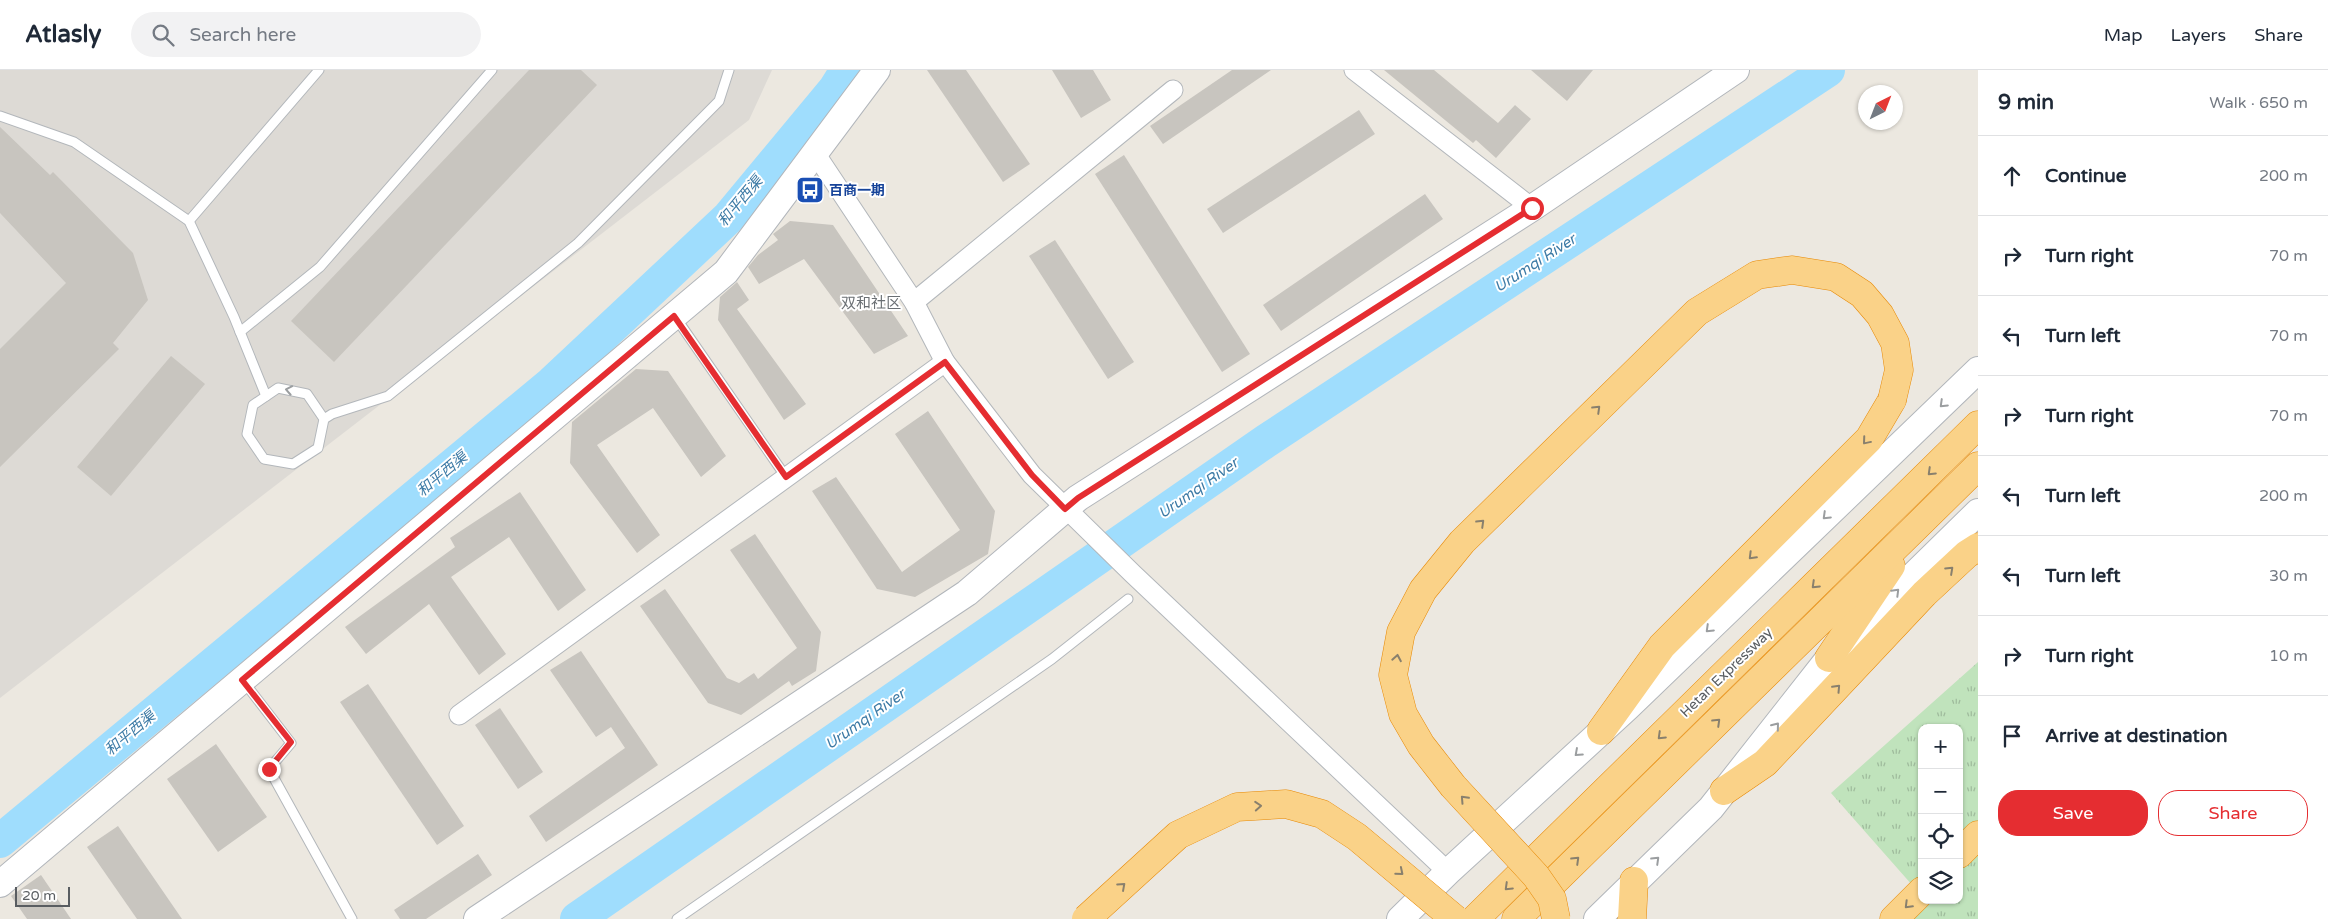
<!DOCTYPE html>
<html lang="en">
<head>
<meta charset="utf-8">
<style>
	body { margin:0; font-family:"Varela Round","Noto Sans SC",sans-serif; background:#f2f2f3; color:#1f2937 }
	.controls { position:absolute; right:15px; bottom:15px; display:grid; overflow:hidden; border-radius:10px; box-shadow:0 1px 4px #0004 }
	.controls button { width:45px; height:45px; display:grid; place-items:center; padding:0; border:0; border-bottom:1px solid #e0e1e3; background:#fff; color:#1f2937; font:25px sans-serif }
	.compass { position:absolute; left:1858px; top:15px; width:45px; height:45px; border-radius:50%; background:#fff; box-shadow:0 1px 4px #0004; rotate:42deg }
	.scale { position:absolute; left:15px; bottom:12px; width:55px; box-sizing:border-box; padding-left:5px; border:2px solid #595d61; border-top:0; font-size:14px; line-height:18px; white-space:nowrap; color:#595d61; -webkit-text-stroke:4px #fff; paint-order:stroke }
	.stop { position:absolute; width:15px; height:15px; margin:-11px; border:4px solid #e52d31; border-radius:50%; background:#fff }
	.stop.end { background:#e52d31; border-color:#fff; box-shadow:0 1px 5px #0008 }
	.list { margin:0; padding:0; list-style:none }
	h2 { display:flex; justify-content:space-between; align-items:center; height:65px; margin:0; padding:0 20px; font-size:21px }
	h2 small { font-size:16px; font-weight:400; color:#747a83 }
	.list li { display:grid; grid-template-columns:32px 1fr auto; gap:15px; align-items:center; box-sizing:border-box; height:80px; padding:0 20px; border-top:1px solid #e0e1e3 }
	.list b { display:block; font-size:19px; white-space:nowrap }
	.list em { font-size:16px; font-style:normal; color:#747a83 }
	.actions { display:flex; gap:10px; padding:15px 20px }
	.actions a { flex:1; padding:11px 0; border:1px solid #e52d31; border-radius:20px; text-align:center; font-size:18px; color:#e52d31 }
	.actions .main { background:#e52d31; color:#fff }
	.icon { flex:none; width:28px; height:28px; fill:none; stroke:currentColor; stroke-width:2; stroke-linecap:round; stroke-linejoin:round }
	.map { position:relative; flex:none; width:1978px; height:849px; overflow:hidden }
	header { display:flex; align-items:center; gap:30px; box-sizing:border-box; height:70px; padding:0 25px; background:#fff; border-bottom:1px solid #e0e1e3 }
	header strong { font-size:24px }
	nav { display:flex; gap:28px; margin-inline-start:auto; font-size:18px }
	.search { width:350px; height:45px; background:#f2f2f3; display:flex; align-items:center; gap:12px; box-sizing:border-box; padding:0 18px; border-radius:28px; color:#747a83; font-size:19px }
	main { display:flex }
	aside { flex:1; background:#fff }
	.map>svg:first-child { display:block }
	.industrial { fill:#dddad5 }
	.park { fill:url(#park-tufts); fill-rule:evenodd }
	.lines { fill:none; stroke-linecap:round; stroke-linejoin:round }
	.river { stroke:#9fddfd; stroke-width:34 }
	.building { fill:#c8c5bf }
	.lane-casing { stroke:#b3b7bb; stroke-width:11 }
	.street-casing { stroke:#b3b7bb; stroke-width:21 }
	.secondary-casing { stroke:#b2b6bb; stroke-width:28 }
	.highway-casing { stroke:#e78905; stroke-width:29 }
	.lane { stroke:#fff; stroke-width:9 }
	.street { stroke:#fff; stroke-width:19 }
	.secondary { stroke:#fff; stroke-width:26 }
	.highway { stroke:#fad288; stroke-width:28 }
	.highway-bridge-casing { stroke:#e78905; stroke-width:29; stroke-linecap:butt }
	.highway-bridge { stroke:#fad288; stroke-width:28 }
	.oneway { stroke:#9b9ea0 }
	.oneway2 { stroke:#89806d }
	.route { stroke:#e52d31; stroke-width:6 }
	.labels { text-anchor:middle; stroke-width:4; stroke-linejoin:round; paint-order:stroke }
	.transit-label { font-size:14px; font-weight:bold; fill:#164399; stroke:#fff; text-anchor:start }
	.street-label { font-size:14px; fill:#595d61; stroke:#fff }
	.water-label { font-size:15px; font-style:italic; fill:#3c7aa5; stroke:#fff }
	.neighbourhood-label { font-size:15px; fill:#6a6f73; stroke:#fff }
</style>
</head>
<body>
<header>
<strong>Atlasly</strong>
<div class="search"><svg class="icon" aria-label="search" viewBox="0 0 24 24"><circle cx="10" cy="10" r="6"/><path d="M15 15l6 6"/></svg>Search here</div>
<nav><a>Map</a><a>Layers</a><a>Share</a></nav>
</header>
<main>
<div class="map">
<svg width="1978" height="849" viewBox="0 0 1978 849">
	<defs>
		<pattern id="park-tufts" width="24" height="20" patternUnits="userSpaceOnUse" patternTransform="scale(1.25)"><rect width="24" height="20" fill="#c0e3bc"/><path d="M3 7l-1-3M5 7V3M7 7l1-3M15 17l-1-3M17 17v-4M19 17l1-3" fill="none" stroke="#9fbb9c"/></pattern>
	</defs>
	<rect width="100%" height="100%" fill="#ece8e0"/>
	<polygon class="industrial" points="0,0 772,0 749,50 0,628"/>
	<path class="park" d="M1978 592V849H1897L1920 824 1831 723ZM1922 658H1959V830H1922Z"/>
	<g class="lines">
		<g class="river">
			<polyline points="0,771 552,313 728,148 835,19 847,0"/>
			<polyline points="577,849 1266,371 1828,0"/>
		</g>
	</g>
	<g class="building">
		<polygon points="529,0 581,0 597,15 334,292 291,251"/>
		<polygon points="927,0 966,0 1030,94 1003,112"/>
		<polygon points="1052,0 1093,0 1111,30 1081,48"/>
		<polygon points="1232,0 1271,0 1163,74 1150,56"/>
		<polygon points="1384,0 1434,0 1498,53 1515,35 1531,49 1496,88 1476,70 1473,73"/>
		<polygon points="1531,0 1593,0 1567,31"/>
		<polygon points="1359,40 1375,64 1223,163 1207,139"/>
		<polygon points="0,57 50,105 53,102 133,183 148,230 113,273 119,279 0,397 0,279 66,213 0,143"/>
		<polygon points="1124,85 1250,284 1222,302 1095,104"/>
		<polygon points="1425,124 1443,149 1281,261 1263,235"/>
		<polygon points="790,151 833,155 908,266 874,284 804,189 759,214 748,197 758,185 778,170 773,164"/>
		<polygon points="1055,170 1134,292 1108,309 1029,186"/>
		<polygon points="737,212 749,230 737,239 806,334 784,350 718,250 720,227"/>
		<polygon points="171,286 205,314 111,426 77,397"/>
		<polygon points="636,299 668,301 726,386 701,407 653,338 597,375 660,465 637,483 570,393 572,352"/>
		<polygon points="928,341 995,441 988,484 915,527 877,519 812,421 836,407 902,502 960,460 895,364"/>
		<polygon points="520,422 586,520 558,541 509,467 451,507 506,584 479,605 429,534 366,584 345,557 455,477 450,468"/>
		<polygon points="755,464 821,562 816,601 792,616 789,611 741,645 708,633 640,536 665,519 727,608 739,613 754,603 758,609 797,578 730,480"/>
		<polygon points="581,581 658,695 546,772 529,746 625,678 611,657 596,667 550,600"/>
		<polygon points="368,614 464,756 437,775 340,632"/>
		<polygon points="500,638 543,702 518,719 475,655"/>
		<polygon points="216,674 267,747 218,782 167,709"/>
		<polygon points="118,756 182,849 137,849 87,777"/>
		<polygon points="478,784 492,805 426,849 400,849 394,840"/>
		<polygon points="41,805 71,849 27,849 11,826"/>
	</g>
	<g class="lines">
		<defs>
			<g id="lane">
				<polyline points="0,46 74,72 189,151 234,247 266,326"/>
				<polyline points="189,151 319,0"/>
				<polyline points="676,248 786,407"/>
				<polyline points="240,262 320,197 492,0"/>
				<polyline points="324,349 307,324 278,318 253,335 247,364 264,389 293,394 318,378 324,349 332,344 388,326 578,173 719,31 729,0"/>
				<polyline points="244,612 291,673 269,699 352,849"/>
				<polyline points="677,849 1052,589 1128,529"/>
			</g>
			<g id="street">
				<polyline points="1354,0 1532,138"/>
				<polyline points="815,83 914,232 945,292 1032,405 1133,504 1448,802"/>
				<polyline points="914,232 1173,20"/>
				<polyline points="459,645 945,292"/>
			</g>
			<g id="secondary">
				<polyline points="0,814 726,202 877,0"/>
				<polyline points="477,849 967,523 1078,428 1532,138 1736,0"/>
				<polyline points="1400,849 1448,802 1628,637 1978,300"/>
				<polyline points="1597,849 1711,738 1829,588 1978,442"/>
			</g>
			<g id="highway">
				<polyline points="1829,588 1891,496"/>
				<polyline points="1601,661 1662,576 1869,369 1892,330"/>
				<polyline points="1724,721 1765,693 1924,524 1967,484 1978,477"/>
				<polyline points="1959,784 1978,765"/>
				<polyline points="1475,849 1978,355"/>
				<polyline points="1516,849 1978,396"/>
				<polyline points="1632,849 1634,811"/>
				<polyline points="1894,849 1922,821"/>
			</g>
		</defs>
		<use href="#lane" class="lane-casing"/>
		<use href="#street" class="street-casing"/>
		<use href="#secondary" class="secondary-casing"/>
		<use href="#highway" class="highway-casing"/>
		<use href="#lane" class="lane"/>
		<use href="#street" class="street"/>
		<use href="#secondary" class="secondary"/>
		<use href="#highway" class="highway"/>
		<defs>
			<g id="highway-bridge">
				<polyline points="1086,849 1178,765 1237,737 1286,734 1322,744 1357,767 1455,849"/>
				<polyline points="1556,849 1552,829 1536,806 1453,716 1421,675 1403,644 1393,605 1401,562 1423,520 1462,472 1697,242 1757,205 1792,200 1836,207 1862,224 1880,245 1895,273 1899,300 1892,330"/>
			</g>
		</defs>
		<use href="#highway-bridge" class="highway-bridge-casing"/>
		<use href="#highway-bridge" class="highway-bridge"/>
	</g>
	<defs><path id="oneway-chevron" d="M-2-3.5L2.5 0L-2 3.5" fill="none" stroke-width="1.6" stroke-linecap="round" stroke-linejoin="round" transform="scale(1.25)"/></defs>
	<g class="oneway">
		<use href="#oneway-chevron" transform="translate(289 320) rotate(-169)"/>
		<use href="#oneway-chevron" transform="translate(1943 334) rotate(136)"/>
		<use href="#oneway-chevron" transform="translate(1826 446) rotate(136)"/>
		<use href="#oneway-chevron" transform="translate(1896 522) rotate(-45)"/>
		<use href="#oneway-chevron" transform="translate(1709 559) rotate(136)"/>
		<use href="#oneway-chevron" transform="translate(1776 656) rotate(-51)"/>
		<use href="#oneway-chevron" transform="translate(1578 683) rotate(138)"/>
		<use href="#oneway-chevron" transform="translate(1656 790) rotate(-44)"/>
	</g>
	<g class="oneway2">
		<use href="#oneway-chevron" transform="translate(1597 339) rotate(-44)"/>
		<use href="#oneway-chevron" transform="translate(1866 371) rotate(130)"/>
		<use href="#oneway-chevron" transform="translate(1931 402) rotate(136)"/>
		<use href="#oneway-chevron" transform="translate(1481 453) rotate(-44)"/>
		<use href="#oneway-chevron" transform="translate(1752 486) rotate(135)"/>
		<use href="#oneway-chevron" transform="translate(1950 500) rotate(-43)"/>
		<use href="#oneway-chevron" transform="translate(1815 515) rotate(136)"/>
		<use href="#oneway-chevron" transform="translate(1397 588) rotate(-80)"/>
		<use href="#oneway-chevron" transform="translate(1837 618) rotate(-47)"/>
		<use href="#oneway-chevron" transform="translate(1717 652) rotate(-44)"/>
		<use href="#oneway-chevron" transform="translate(1661 666) rotate(136)"/>
		<use href="#oneway-chevron" transform="translate(1464 729) rotate(-133)"/>
		<use href="#oneway-chevron" transform="translate(1258 736) rotate(-4)"/>
		<use href="#oneway-chevron" transform="translate(1576 790) rotate(-44)"/>
		<use href="#oneway-chevron" transform="translate(1400 802) rotate(40)"/>
		<use href="#oneway-chevron" transform="translate(1122 816) rotate(-42)"/>
		<use href="#oneway-chevron" transform="translate(1508 817) rotate(136)"/>
		<use href="#oneway-chevron" transform="translate(1908 835) rotate(135)"/>
	</g>
	<g class="lines">
		<polyline class="route" points="269,699 291,672 242,610 674,246 786,407 945,292 1032,405 1065,439 1078,428 1532,138"/>
	</g>
	<defs>
		<symbol id="bus-square" viewBox="-11 -11 22 22"><rect x="-9" y="-9" width="18" height="18" rx="4" fill="#1a4fb4" stroke="#fff"/><path d="M-5-6H5V4H4V6H2V4H-2V6H-4V4H-5ZM-3.5-4V0h7V-4ZM-3.5 1.2v1.5H-2V1.2ZM2 1.2v1.5H3.5V1.2Z" fill="#fff"/></symbol>
	</defs>
	<g fill-rule="evenodd">
		<use href="#bus-square" x="794" y="104" width="32" height="32"/>
	</g>
	<g class="labels">
		<g class="transit-label">
			<text x="829" y="125">百商一期</text>
		</g>
		<g class="street-label">
			<text transform="translate(1726 602) rotate(-44)" y="5">Hetan Expressway</text>
		</g>
		<g class="water-label">
			<text transform="translate(740 131) rotate(-50)" y="5">和平西渠</text>
			<text transform="translate(1535 193) rotate(-33)" y="5">Urumqi River</text>
			<text transform="translate(442 404) rotate(-40)" y="5">和平西渠</text>
			<text transform="translate(1198 418) rotate(-35)" y="5">Urumqi River</text>
			<text transform="translate(865 649) rotate(-35)" y="5">Urumqi River</text>
			<text transform="translate(130 663) rotate(-40)" y="5">和平西渠</text>
		</g>
		<g class="neighbourhood-label">
			<text x="871" y="238">双和社区</text>
		</g>
	</g>
</svg>
<div class="controls">
<button>+</button>
<button>−</button>
<button><svg class="icon" aria-label="locate" viewBox="0 0 24 24"><circle cx="12" cy="12" r="6"/><path d="M12 2v4M12 18v4M2 12h4M18 12h4"/></svg></button>
<button><svg class="icon" aria-label="layers" viewBox="0 0 24 24"><path d="M12 4l9 5-9 5-9-5zM3 14l9 5 9-5"/></svg></button>
</div>
<svg class="compass" viewBox="-18 -18 36 36"><path d="M0-13l5 13h-10z" fill="#e53935"/><path d="M0 13l5-13h-10z" fill="#747a83"/></svg>
<div class="scale">20 m</div>
<div class="stop" style="left:1532px;top:138px"></div>
<div class="stop end" style="left:269px;top:699px"></div>
</div>
<aside>
<h2>9 min<small>Walk · 650 m</small></h2>
<ul class="list">
<li><svg class="icon" aria-label="ahead" viewBox="0 0 24 24"><path d="M12 20V5M6 11l6-6 6 6"/></svg><div><b>Continue</b></div><em>200 m</em></li>
<li><svg class="icon" aria-label="right" viewBox="0 0 24 24"><path d="M7 20v-9h11M14 6l5 5-5 5"/></svg><div><b>Turn right</b></div><em>70 m</em></li>
<li><svg class="icon" aria-label="left" viewBox="0 0 24 24"><path d="M17 20v-9H6M10 6l-5 5 5 5"/></svg><div><b>Turn left</b></div><em>70 m</em></li>
<li><svg class="icon" aria-label="right" viewBox="0 0 24 24"><path d="M7 20v-9h11M14 6l5 5-5 5"/></svg><div><b>Turn right</b></div><em>70 m</em></li>
<li><svg class="icon" aria-label="left" viewBox="0 0 24 24"><path d="M17 20v-9H6M10 6l-5 5 5 5"/></svg><div><b>Turn left</b></div><em>200 m</em></li>
<li><svg class="icon" aria-label="left" viewBox="0 0 24 24"><path d="M17 20v-9H6M10 6l-5 5 5 5"/></svg><div><b>Turn left</b></div><em>30 m</em></li>
<li><svg class="icon" aria-label="right" viewBox="0 0 24 24"><path d="M7 20v-9h11M14 6l5 5-5 5"/></svg><div><b>Turn right</b></div><em>10 m</em></li>
<li><svg class="icon" aria-label="arrive" viewBox="0 0 24 24"><path d="M6 21V4h12l-3 4 3 4H6"/></svg><div><b>Arrive at destination</b></div></li>
</ul>
<div class="actions"><a class="main">Save</a><a>Share</a></div>
</aside>
</main>
</body>
</html>
